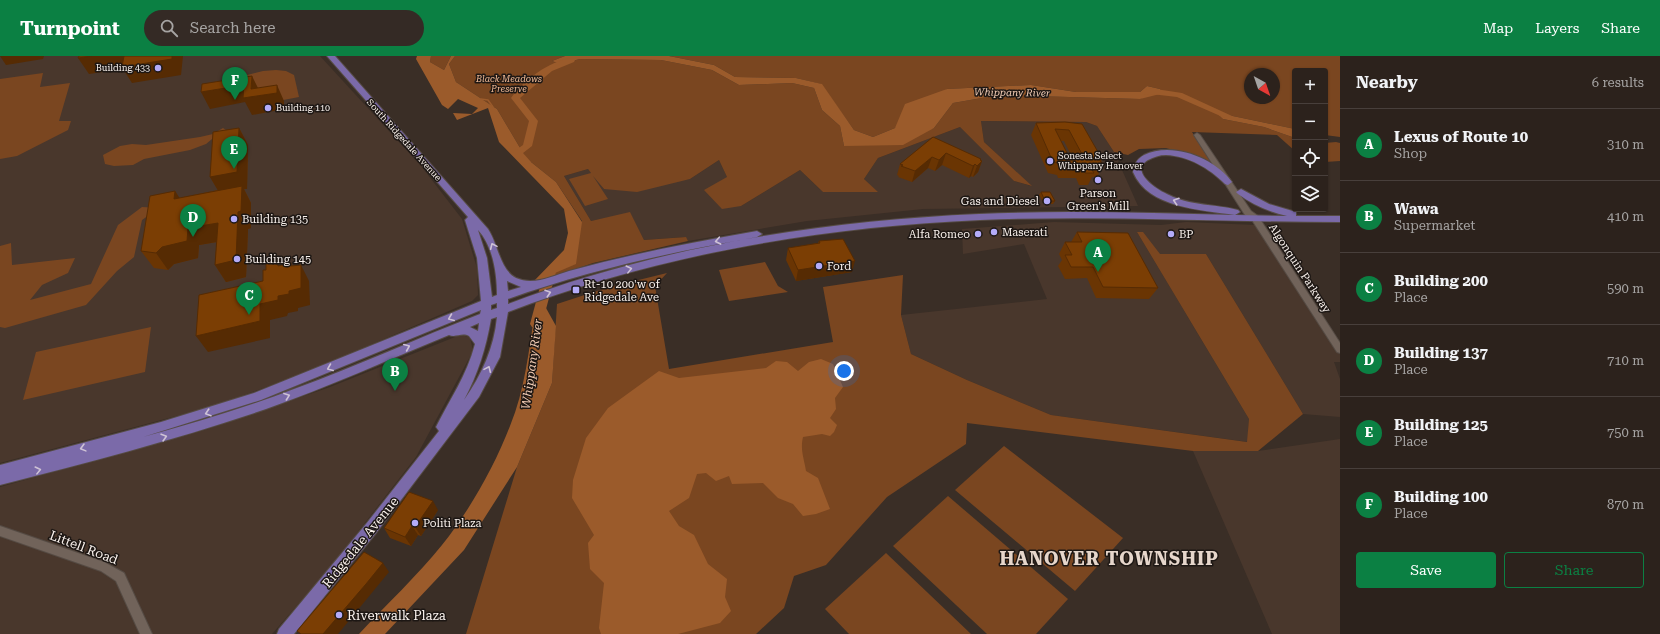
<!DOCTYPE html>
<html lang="en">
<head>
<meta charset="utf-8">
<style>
	body { margin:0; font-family:"Roboto Serif",serif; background:#342a25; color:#f1f3f6 }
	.controls { position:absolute; right:12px; top:12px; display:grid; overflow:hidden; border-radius:4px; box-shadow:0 1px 3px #0004 }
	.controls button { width:36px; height:36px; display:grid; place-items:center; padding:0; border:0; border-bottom:1px solid #483f3b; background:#2c221c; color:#f1f3f6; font:20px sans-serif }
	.compass { position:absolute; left:1244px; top:12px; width:36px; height:36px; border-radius:50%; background:#2c221c; box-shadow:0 1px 3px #0004; rotate:140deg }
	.you { position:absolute; left:844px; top:315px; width:14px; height:14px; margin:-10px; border:3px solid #fff; border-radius:50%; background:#1a73e8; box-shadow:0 0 0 6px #1a73e833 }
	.badge { display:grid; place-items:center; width:26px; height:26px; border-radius:50%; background:#0b8043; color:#fff; font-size:13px; font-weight:700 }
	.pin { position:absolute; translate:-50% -33px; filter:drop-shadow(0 1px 2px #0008) }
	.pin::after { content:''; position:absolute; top:21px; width:14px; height:12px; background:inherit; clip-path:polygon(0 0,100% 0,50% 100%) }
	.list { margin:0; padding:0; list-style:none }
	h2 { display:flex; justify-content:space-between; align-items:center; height:52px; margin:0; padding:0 16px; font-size:17px }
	h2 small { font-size:13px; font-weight:400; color:#a6a4a3 }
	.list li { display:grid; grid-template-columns:26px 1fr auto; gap:12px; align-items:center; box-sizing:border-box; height:72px; padding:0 16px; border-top:1px solid #483f3b }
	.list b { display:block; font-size:15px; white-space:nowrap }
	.list p { margin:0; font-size:13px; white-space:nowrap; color:#a6a4a3 }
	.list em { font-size:13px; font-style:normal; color:#a6a4a3 }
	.actions { display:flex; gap:8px; padding:12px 16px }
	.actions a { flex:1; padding:9px 0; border:1px solid #0b8043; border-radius:4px; text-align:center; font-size:14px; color:#0b8043 }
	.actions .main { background:#0b8043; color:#fff }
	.icon { flex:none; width:22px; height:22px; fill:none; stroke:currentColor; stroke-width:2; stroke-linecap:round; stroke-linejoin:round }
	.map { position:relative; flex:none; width:1340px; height:578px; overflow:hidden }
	header { display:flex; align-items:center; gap:24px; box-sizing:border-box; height:56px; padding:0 20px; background:#0b8043; color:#fff }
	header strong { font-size:19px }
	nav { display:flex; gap:22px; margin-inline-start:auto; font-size:14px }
	.search { width:280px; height:36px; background:#342a25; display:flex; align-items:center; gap:10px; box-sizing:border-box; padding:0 14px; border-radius:22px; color:#a6a4a3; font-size:15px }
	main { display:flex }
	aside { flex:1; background:#2c221c }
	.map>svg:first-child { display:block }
	.built { fill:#49372c }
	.green { fill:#7a4620; fill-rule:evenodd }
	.water { fill:#9b5b2b }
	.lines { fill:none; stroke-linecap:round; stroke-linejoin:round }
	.stream { stroke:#9b5b2b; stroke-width:1.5 }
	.river { fill:#9b5b2b; fill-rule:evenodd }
	.minor-casing { stroke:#554b44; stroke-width:2 }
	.major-casing { stroke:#554b44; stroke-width:2 }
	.minor { fill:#71635a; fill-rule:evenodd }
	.major { fill:#7b6aa9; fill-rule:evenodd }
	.wall { fill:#6a3503; fill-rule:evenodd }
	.shaded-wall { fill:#562b03 }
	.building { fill:#7b3e04; stroke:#562b03; fill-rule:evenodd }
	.oneway { stroke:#cec2d5 }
	.poi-dot { fill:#b4acf9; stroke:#1d1714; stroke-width:1.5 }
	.labels { text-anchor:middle; stroke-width:3; stroke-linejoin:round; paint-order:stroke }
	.far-poi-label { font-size:9px; fill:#faf2ed; stroke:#1d1714; text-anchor:start }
	.far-park-label { font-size:9px; font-style:italic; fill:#f4bd98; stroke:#1d1714 }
	.far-street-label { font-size:9px; fill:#faf2ed; stroke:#1d1714 }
	.far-water-label { font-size:10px; font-style:italic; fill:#f2ccb4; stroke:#1d1714 }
	.poi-label { font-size:11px; fill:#faf2ed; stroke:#1d1714; text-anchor:start }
	.street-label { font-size:11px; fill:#faf2ed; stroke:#1d1714 }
	.water-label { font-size:12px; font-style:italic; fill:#f2ccb4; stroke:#1d1714 }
	.near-street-label { font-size:13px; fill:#faf2ed; stroke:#1d1714 }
	.near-poi-label { font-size:13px; fill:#faf2ed; stroke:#1d1714; text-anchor:start }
	.near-district-label { font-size:18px; font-weight:bold; letter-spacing:1px; fill:#e6d6cb; stroke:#1d1714 }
</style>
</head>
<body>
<header>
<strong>Turnpoint</strong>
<div class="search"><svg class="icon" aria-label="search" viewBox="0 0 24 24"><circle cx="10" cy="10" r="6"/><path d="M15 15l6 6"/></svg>Search here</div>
<nav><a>Map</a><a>Layers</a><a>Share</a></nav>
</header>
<main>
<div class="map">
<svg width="1340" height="578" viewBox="0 0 1340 578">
	<rect width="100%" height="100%" fill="#3a2e26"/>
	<g class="built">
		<polygon points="0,0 320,0 421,110 462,163 477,212 478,239 472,245 308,316 214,350 0,407"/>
		<polygon points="981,65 1086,66 1097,70 1114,96 1138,150 923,153 807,165 688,185 685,181 644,184 630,157 591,165 564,120 588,113 604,133 690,123 719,104 741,150 800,114 823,136 877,136 864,123 878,102 960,71 1014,125 1031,130 984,86"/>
		<polygon points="1054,166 1161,169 1186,166 1255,169 1340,294 1340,306 1334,306 1340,323 1340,361 1303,358 1206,198 1160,199 1137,176 1249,363 1248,386 1051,359 967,324 911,298 901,259 1047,243 1024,188 963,198 962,173"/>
		<polygon points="460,279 470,281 473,295 416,401 330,512 272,578 0,578 0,431 208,373 330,331"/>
		<polygon points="1340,383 1340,578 1272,578 1193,395 1258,395"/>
	</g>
	<g class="green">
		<polygon points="431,0 451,0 444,14 430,6"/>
		<path d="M455 0H565L552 5 560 8 580 3 661 4 712 14 739 29 792 27 814 32 822 54 840 70 844 90 934 72 953 47 999 39 1140 43 1160 33 1147 30 1140 36H1076L1031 29 947 33 895 72 873 81 854 74 821 28 796 22 735 21 714 9 669 0H1340V81L1325 79V15H1295V73L1228 59 1213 52 1223 63 1264 71 1295 82V95L1277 79 1192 76 1211 106 1166 92 1139 93 1128 99 1114 96 1097 70 1086 66 981 65 984 86 1032 130 1014 125 960 71 878 102 864 123 878 136H823L800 114 741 150 722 153 704 134 727 121 719 104 690 123 637 136 604 133 593 120 608 143 585 150 569 123 591 117 588 113 564 120 591 165 630 156 644 184 686 181 688 185 593 207 555 220 554 217 582 165 556 126 526 102 497 53 456 26 449 8ZM1250 18H1274V42H1250Z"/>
		<polygon points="276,14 286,15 294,19 299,41 273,46 215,27 263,15"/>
		<polygon points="43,17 40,31 70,27 59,65 71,65 68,74 17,100 0,103 0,23"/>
		<polygon points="223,72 232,78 212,83 206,88 190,94 144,103 133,109 114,110 105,108 103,99 120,90 132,88 146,89 200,81 213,78"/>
		<polygon points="1336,86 1340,87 1340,105 1325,106 1325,87"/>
		<polygon points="142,151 159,152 142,164 134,201 117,215 86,249 5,272 0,271 0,190 11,187 12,209 75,202 68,217 42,229 30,244 91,228 118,169"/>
		<polygon points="1137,176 1143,176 1160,198 1206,198 1303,358 1258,395 1193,395 967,367 966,388 887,441 826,509 794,520 784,552 756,578 466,578 517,411 552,327 557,248 606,232 667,217 655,230 669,313 833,286 823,231 903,219 901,259 911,298 967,324 1051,359 1247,386 1249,363"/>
		<polygon points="765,206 778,230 788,236 729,245 719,214"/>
		<polygon points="151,271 145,316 23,344 36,296"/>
		<polygon points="1004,390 1123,482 1075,535 955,434"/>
		<polygon points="948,440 1068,543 1036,578 987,578 893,490"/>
		<polygon points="886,497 971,578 849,578 825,553"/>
	</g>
	<g class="water">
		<polygon points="417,0 431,0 430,6 444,14 451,0 455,0 449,8 456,26 497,53 526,102 556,126 582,166 576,208 555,217 555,220 534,225 564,194 568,177 564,153 499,86 488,52 457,64 453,57 472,58 478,52 458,43 448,53 442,49 416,3"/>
		<polygon points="565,0 669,0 714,9 735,21 796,22 822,28 854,74 873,81 895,72 905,48 947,33 1031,29 1076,36 1140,36 1147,30 1160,33 1160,38 1140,43 999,39 953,47 934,72 903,89 844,90 840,70 822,54 814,32 792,27 739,29 712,14 661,4 580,3 560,8 552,5"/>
		<polygon points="1211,52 1228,59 1295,73 1295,82 1264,71 1223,63"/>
		<path d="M546 252 556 270 552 327 517 411 464 494 385 578H359C387 548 417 520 442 489 470 454 494 411 510 370 525 334 529 293 535 255Z"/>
		<path d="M821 303 833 308 843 331 835 342 836 353 830 362 837 369 834 376 830 380 822 378 803 381C800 394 804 402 806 415L818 422 830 453 816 458 803 460 793 448 778 442 763 427 732 428 729 420 716 425 706 417 697 418 689 442 669 455 679 470 694 479 708 508 727 523 725 541 731 555 720 567 678 578H601L599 572 604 527 590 513 588 487 594 479 572 442 573 424 586 382 608 352 659 315 679 322 766 312 776 305 787 306 798 315 809 306Z"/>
	</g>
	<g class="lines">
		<polyline class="stream" points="481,43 488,44 493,51"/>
		<g class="river">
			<path d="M571 2 575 4 574 6 552 15 520 42 538 65 532 90 523 97 531 106 526 109 523 108 513 96 523 89 529 65 511 42C525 23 548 6 571 2Z"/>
			<polygon points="1149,32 1182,37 1232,60 1231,62 1225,62 1177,41 1151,38 1143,39 1143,35"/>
			<polygon points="550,212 556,216 542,268 540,271 532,271 530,268 544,216"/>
		</g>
		<defs>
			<g id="minor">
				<polygon points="1197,77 1200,79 1251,155 1258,160 1340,287 1340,297 1337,296 1252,164 1245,159 1194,79"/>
				<polygon points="0,470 104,506 124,517 152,578 140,578 116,525 101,515 0,480"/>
			</g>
			<path id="major" d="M327 0H335L488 173C498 188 500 214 516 222 533 230 553 220 569 215 631 198 694 186 757 175L762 178 757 181C672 196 589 214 508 243V248C657 191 820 165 979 158 1064 154 1150 157 1235 159 1201 154 1148 152 1133 116 1134 108 1137 103 1144 99 1172 85 1215 102 1232 126L1228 129 1225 128C1209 112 1188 100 1166 99 1159 99 1154 101 1148 104 1128 116 1159 135 1169 139 1191 150 1216 148 1238 154L1240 156 1235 159 1287 160C1269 156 1253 149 1238 138L1236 136 1241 133 1269 148 1296 156V160H1340V166C1220 166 1100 159 980 164 820 171 657 199 508 256L500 301 479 341 376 477 294 578H277L279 573 366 468 439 375 436 371C450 343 467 319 475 288L469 280C462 276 456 282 449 279 388 304 328 331 266 353 179 383 89 406 0 429V409L161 366 254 337 481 245 477 202 465 164 468 161ZM478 174C493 190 497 218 497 239L492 241 487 202ZM507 225 521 231 508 235ZM497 247V252L491 254V249ZM481 254 480 258C418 282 357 310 294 333 244 352 194 367 143 381L261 344ZM497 261C494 292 482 318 464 344 478 318 486 292 491 263ZM479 267 478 275 470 271Z"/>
		</defs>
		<use href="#minor" class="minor-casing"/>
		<use href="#major" class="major-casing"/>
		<use href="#minor" class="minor"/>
		<use href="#major" class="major"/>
	</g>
	<g class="wall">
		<path d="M1065 66 1102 103 1101 105 1103 109 1097 121H1092L1088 129H1079L1076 122H1058L1057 119 1048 117 1031 79 1036 67ZM1061 85H1064L1071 99H1068Z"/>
		<polygon points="239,72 248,89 247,133 244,133 251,147 251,172 248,173 246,221 226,226 215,209 217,186 199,189 198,202 174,208 168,214 154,212 141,195 175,135 179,142 218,134 210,121"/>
		<polygon points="933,81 982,105 978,116 973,121 971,120 969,122 942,109 935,115 928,112 912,126 898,121 899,120 897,119 900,108"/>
		<polygon points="1041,136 1055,145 1053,148 1044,148 1039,139"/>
		<polygon points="1077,176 1158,232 1149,243 1096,242 1087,222 1065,223 1058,210 1062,204 1059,198 1065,186 1071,186"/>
		<polygon points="819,185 852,216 796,225 786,204 788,192 818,187"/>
		<polygon points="438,454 421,480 418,479 411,490 390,482 384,472"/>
	</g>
	<g class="shaded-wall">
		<polygon points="0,0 44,0 43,3 6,9"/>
		<polygon points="92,0 183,0 181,19 132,27 123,13 89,18 78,2"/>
		<polygon points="252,20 260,36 277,29 284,45 284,53 252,59 245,46 210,53 201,36 244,29 251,33"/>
		<polygon points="239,72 248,89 247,133 244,133 251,147 251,172 248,173 246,221 226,226 215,209 220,138 210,121"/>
		<polygon points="946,97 942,109 935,115 939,104"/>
		<polygon points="932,101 928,112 912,126 915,115"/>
		<polygon points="981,103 979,108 982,105 978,116 973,121 977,110"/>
		<polygon points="975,108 971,120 969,122 973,110"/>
		<polygon points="175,135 186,152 174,143"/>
		<polygon points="218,167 228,184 199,189 198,202 174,208 168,214 156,197 162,191 188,172"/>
		<polygon points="855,205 852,216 796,225 798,214"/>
		<polygon points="301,209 309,225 310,249 298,252 298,255 288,257 287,260 270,264 270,282 208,296 196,280 260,248 278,240 289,235"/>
		<polygon points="433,445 438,454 421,480 415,471"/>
		<polygon points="412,470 418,479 411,490 405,481"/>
		<polygon points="383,507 389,516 338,578 323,578"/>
	</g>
	<g class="building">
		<polygon points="79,0 92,0 78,2"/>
		<polygon points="124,0 172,0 172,3 122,11"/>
		<polygon points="252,20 251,33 277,29 277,37 243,42 244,29 201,36 202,28"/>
		<path d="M1065 66 1082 68 1102 103H1099L1103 109 1090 111 1094 117H1085L1082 110H1064L1062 107 1053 106 1036 67ZM1055 73 1069 74 1083 100 1068 99Z"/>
		<polygon points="239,72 237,116 210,121 213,76"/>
		<polygon points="933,81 981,103 980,104 982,105 977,110 975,108 973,110 946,97 939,104 932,101 915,115 901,110 903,109 900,108"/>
		<polygon points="242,130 241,155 238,156 236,204 215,209 218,167 188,172 187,185 162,191 156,197 141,195 150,140 175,135 174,143"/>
		<polygon points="1041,136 1050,136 1055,145 1045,145"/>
		<polygon points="1077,176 1128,177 1158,232 1103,231 1093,211 1071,211 1065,199 1072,199 1065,186 1082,186"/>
		<polygon points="843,183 855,205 798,214 788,192 820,187 819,185"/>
		<polygon points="277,203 278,210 291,207 291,210 301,209 301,232 289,235 289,238 278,240 278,244 260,248 260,265 196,280 199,239 263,225 263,214 266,214 266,206"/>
		<polygon points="409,436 433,445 415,471 412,470 405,481 384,472"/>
		<polygon points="364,496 383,507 366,528 323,578 301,578 297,575"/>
	</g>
	<defs><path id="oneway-chevron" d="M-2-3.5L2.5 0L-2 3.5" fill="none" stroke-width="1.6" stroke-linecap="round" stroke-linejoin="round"/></defs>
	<g class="oneway">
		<use href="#oneway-chevron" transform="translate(1176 145) rotate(-162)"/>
		<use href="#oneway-chevron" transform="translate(718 185) rotate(169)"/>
		<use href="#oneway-chevron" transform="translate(493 190) rotate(-114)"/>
		<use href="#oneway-chevron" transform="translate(629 213) rotate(-14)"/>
		<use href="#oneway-chevron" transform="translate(548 237) rotate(-18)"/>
		<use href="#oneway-chevron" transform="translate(451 262) rotate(158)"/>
		<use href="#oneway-chevron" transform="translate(407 291) rotate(-23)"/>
		<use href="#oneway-chevron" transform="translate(330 312) rotate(158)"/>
		<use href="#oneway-chevron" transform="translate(488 313) rotate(-66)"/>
		<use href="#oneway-chevron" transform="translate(287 340) rotate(-20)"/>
		<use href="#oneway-chevron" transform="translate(208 357) rotate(162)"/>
		<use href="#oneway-chevron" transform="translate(164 381) rotate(-16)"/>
		<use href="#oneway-chevron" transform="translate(83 392) rotate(165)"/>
		<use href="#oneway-chevron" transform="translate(38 414) rotate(-14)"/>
	</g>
	<g class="poi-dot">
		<circle cx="158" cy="12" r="4"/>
		<circle cx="268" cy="52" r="4"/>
		<circle cx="1050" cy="105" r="4"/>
		<circle cx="1098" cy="124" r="4"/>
		<circle cx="1047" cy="145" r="4"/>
		<circle cx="234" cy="163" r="4"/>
		<circle cx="994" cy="176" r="4"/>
		<circle cx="978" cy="178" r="4"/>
		<circle cx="1171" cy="178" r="4"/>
		<circle cx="237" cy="203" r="4"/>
		<circle cx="819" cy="210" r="4"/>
		<rect x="572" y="230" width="8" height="8" rx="2"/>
		<circle cx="415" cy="467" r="4"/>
		<circle cx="339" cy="559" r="4"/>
	</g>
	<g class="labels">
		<g class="far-poi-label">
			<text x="150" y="15" text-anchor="end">Building 433</text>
			<text x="276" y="55">Building 110</text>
			<text x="1058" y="103">Sonesta Select<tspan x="1058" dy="10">Whippany Hanover</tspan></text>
		</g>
		<g class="far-park-label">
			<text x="509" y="26">Black Meadows<tspan x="509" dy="10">Preserve</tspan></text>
		</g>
		<g class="far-street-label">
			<text transform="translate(404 84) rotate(48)" y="3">South Ridgedale Avenue</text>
		</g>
		<g class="far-water-label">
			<text transform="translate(1012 36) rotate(1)" y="4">Whippany River</text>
		</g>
		<g class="poi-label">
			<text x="1098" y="141" text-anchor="middle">Parson<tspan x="1098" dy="13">Green's Mill</tspan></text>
			<text x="1039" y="149" text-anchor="end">Gas and Diesel</text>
			<text x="242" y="167">Building 135</text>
			<text x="1002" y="180">Maserati</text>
			<text x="970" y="182" text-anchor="end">Alfa Romeo</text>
			<text x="1179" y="182">BP</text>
			<text x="245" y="207">Building 145</text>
			<text x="827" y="214">Ford</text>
			<text x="584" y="232">Rt-10 200'w of<tspan x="584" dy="13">Ridgedale Ave</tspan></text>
			<text x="423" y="471">Politi Plaza</text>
		</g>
		<g class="street-label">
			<text transform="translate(1300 212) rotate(57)" y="4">Algonquin Parkway</text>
		</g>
		<g class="water-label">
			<text transform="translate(532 308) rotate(-82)" y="4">Whippany River</text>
		</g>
		<g class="near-street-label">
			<text transform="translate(360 486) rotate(-51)" y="5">Ridgedale Avenue</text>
			<text transform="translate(84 491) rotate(21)" y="5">Littell Road</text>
		</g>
		<g class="near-poi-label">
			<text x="347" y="564">Riverwalk Plaza</text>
		</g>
		<g class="near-district-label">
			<text x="1109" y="509">HANOVER TOWNSHIP</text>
		</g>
	</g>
</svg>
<div class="controls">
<button>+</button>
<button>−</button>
<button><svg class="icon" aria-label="locate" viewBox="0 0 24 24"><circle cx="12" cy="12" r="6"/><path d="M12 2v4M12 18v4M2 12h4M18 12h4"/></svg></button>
<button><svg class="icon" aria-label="layers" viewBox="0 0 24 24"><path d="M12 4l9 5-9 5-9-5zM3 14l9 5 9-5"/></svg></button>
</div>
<svg class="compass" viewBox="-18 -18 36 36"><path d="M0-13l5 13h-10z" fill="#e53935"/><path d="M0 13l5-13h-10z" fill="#a6a4a3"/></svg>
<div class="you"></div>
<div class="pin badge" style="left:1098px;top:216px">A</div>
<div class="pin badge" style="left:395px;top:335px">B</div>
<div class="pin badge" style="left:249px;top:259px">C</div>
<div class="pin badge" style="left:193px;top:181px">D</div>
<div class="pin badge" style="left:234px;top:113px">E</div>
<div class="pin badge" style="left:235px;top:44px">F</div>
</div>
<aside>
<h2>Nearby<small>6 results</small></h2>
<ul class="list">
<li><span class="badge">A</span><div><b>Lexus of Route 10</b><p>Shop</p></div><em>310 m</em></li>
<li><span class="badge">B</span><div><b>Wawa</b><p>Supermarket</p></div><em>410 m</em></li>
<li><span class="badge">C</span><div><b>Building 200</b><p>Place</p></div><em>590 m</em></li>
<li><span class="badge">D</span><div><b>Building 137</b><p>Place</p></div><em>710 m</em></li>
<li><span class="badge">E</span><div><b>Building 125</b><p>Place</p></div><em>750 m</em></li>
<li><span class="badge">F</span><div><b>Building 100</b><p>Place</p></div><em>870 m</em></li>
</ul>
<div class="actions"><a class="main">Save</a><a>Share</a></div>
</aside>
</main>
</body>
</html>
